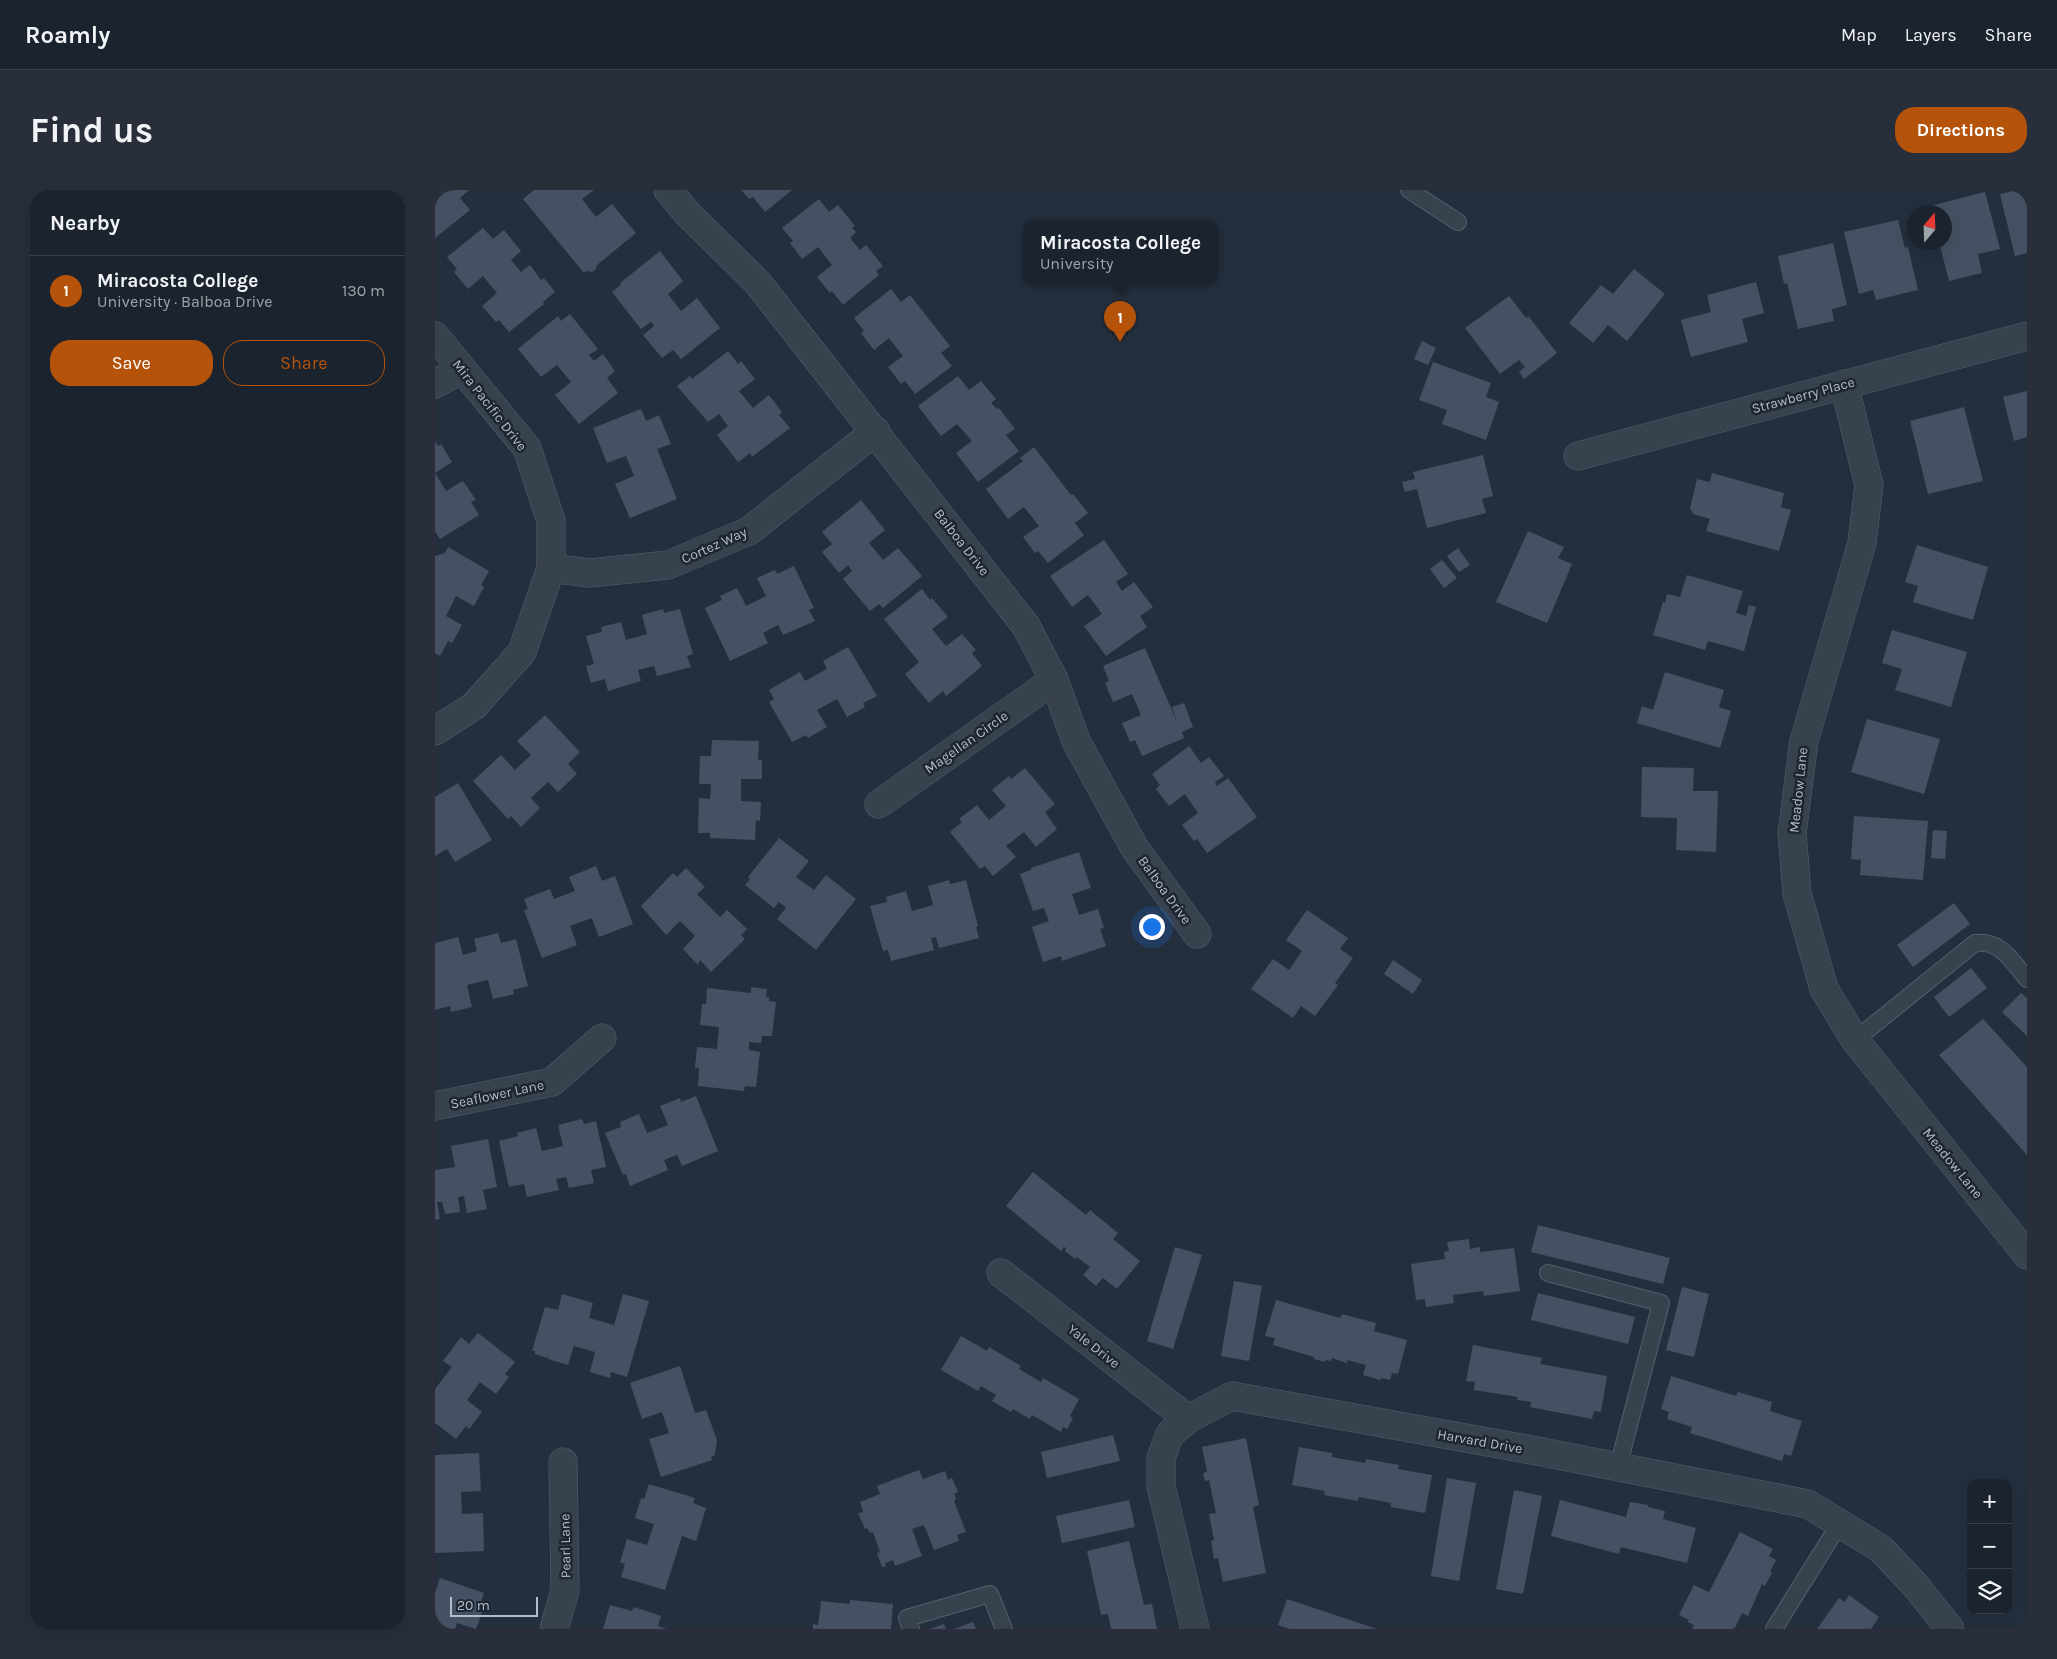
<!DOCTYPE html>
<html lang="en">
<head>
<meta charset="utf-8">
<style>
	body { margin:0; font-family:Karla,sans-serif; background:#282f3a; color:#f1f3f6 }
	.controls { position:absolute; right:15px; bottom:15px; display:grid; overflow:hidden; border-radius:10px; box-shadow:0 5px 20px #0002 }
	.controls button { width:45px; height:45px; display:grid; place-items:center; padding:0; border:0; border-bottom:1px solid #39404a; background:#1b232e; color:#f1f3f6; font:25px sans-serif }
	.compass { position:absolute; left:1472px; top:15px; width:45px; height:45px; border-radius:50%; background:#1b232e; box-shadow:0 5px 20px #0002; rotate:19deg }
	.scale { position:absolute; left:15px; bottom:12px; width:88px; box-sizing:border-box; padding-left:5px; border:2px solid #b4bcc9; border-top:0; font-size:14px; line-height:18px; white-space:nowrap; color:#b4bcc9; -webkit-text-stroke:4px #1d2633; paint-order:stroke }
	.you { position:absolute; left:716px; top:736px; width:18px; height:18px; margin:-12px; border:4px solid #fff; border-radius:50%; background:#1a73e8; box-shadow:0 0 0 8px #1a73e833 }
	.badge { display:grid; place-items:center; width:32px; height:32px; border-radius:50%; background:#b45309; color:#fff; font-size:16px; font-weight:700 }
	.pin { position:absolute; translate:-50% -41px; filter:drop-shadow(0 1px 2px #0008) }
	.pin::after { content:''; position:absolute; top:26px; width:18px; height:15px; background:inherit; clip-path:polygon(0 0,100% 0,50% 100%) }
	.popup { position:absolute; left:588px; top:30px; width:195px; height:65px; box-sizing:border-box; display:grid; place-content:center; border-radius:10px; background:#1b232e; filter:drop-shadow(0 1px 4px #0005); font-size:16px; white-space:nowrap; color:#a0a4aa }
	.popup b { font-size:19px; color:#f1f3f6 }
	.popup::after { content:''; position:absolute; left:50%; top:100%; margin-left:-10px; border:10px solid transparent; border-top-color:#1b232e }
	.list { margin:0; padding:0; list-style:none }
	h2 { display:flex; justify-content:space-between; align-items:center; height:65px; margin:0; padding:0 20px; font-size:21px }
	h2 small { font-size:16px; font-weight:400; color:#a0a4aa }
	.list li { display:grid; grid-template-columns:32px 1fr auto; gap:15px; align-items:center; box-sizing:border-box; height:70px; padding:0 20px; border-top:1px solid #39404a }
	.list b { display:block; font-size:19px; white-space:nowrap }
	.list p { margin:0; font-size:16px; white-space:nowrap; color:#a0a4aa }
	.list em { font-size:16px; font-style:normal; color:#a0a4aa }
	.actions { display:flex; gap:10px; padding:15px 20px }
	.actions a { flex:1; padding:11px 0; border:1px solid #b45309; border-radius:20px; text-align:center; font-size:18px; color:#b45309 }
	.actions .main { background:#b45309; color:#fff }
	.icon { flex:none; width:28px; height:28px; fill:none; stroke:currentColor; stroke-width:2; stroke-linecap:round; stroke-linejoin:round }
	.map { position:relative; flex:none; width:1592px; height:1439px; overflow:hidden; border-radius:20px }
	header { display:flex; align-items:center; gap:30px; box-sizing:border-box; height:70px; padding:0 25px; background:#1b232e; border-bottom:1px solid #39404a }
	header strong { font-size:24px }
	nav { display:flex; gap:28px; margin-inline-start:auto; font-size:18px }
	.intro { display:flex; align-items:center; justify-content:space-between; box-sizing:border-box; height:120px; padding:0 30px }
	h1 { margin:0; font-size:35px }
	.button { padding:12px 22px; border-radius:20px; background:#b45309; color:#fff; font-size:18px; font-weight:700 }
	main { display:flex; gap:30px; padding:0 30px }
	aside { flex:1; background:#1b232e; border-radius:20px; box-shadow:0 5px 20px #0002 }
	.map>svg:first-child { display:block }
	.building { fill:#455162 }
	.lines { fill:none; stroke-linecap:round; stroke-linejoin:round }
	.lane-casing { stroke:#565f6c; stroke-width:18 }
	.street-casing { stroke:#565f6c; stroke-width:29 }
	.lane { stroke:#38414e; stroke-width:16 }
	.street { stroke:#38414e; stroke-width:28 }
	.labels { text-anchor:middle; stroke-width:5; stroke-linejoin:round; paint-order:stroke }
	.street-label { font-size:14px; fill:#b4bcc9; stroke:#1d2633 }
</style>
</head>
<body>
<header>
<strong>Roamly</strong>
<nav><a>Map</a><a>Layers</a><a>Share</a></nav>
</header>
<div class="intro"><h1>Find us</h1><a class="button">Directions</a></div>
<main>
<aside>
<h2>Nearby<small></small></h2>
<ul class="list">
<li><span class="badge">1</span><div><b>Miracosta College</b><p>University · Balboa Drive</p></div><em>130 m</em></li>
</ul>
<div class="actions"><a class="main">Save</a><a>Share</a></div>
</aside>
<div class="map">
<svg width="1592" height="1439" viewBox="0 0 1592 1439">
	<rect width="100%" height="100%" fill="#242f3e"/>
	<g class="building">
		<polygon points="0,0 34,0 25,8 35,20 0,48"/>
		<polygon points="99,0 159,0 147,9 161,27 177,14 201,43 162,75 161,79 157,82 152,81 149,83 88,9"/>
		<polygon points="306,0 357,0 330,22 318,7 314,9"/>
		<polygon points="1583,0 1592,0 1592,63 1580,66 1565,4"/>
		<polygon points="1550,2 1565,59 1543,64 1547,83 1514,91 1504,52 1510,52 1510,22 1497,22 1495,16"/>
		<polygon points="384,9 394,22 403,15 420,36 417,38 421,42 415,48 425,60 431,55 448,76 441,81 444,85 408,115 397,101 395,103 382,87 397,75 383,57 367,69 355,53 358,51 347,38"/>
		<polygon points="1463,30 1470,58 1473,57 1483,100 1441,110 1438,100 1424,104 1409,42"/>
		<polygon points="48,38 58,49 69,40 86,61 76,70 86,82 95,75 106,90 109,88 120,102 108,112 109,114 74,142 64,130 61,132 47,116 62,103 48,86 33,99 19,82 22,79 12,67"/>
		<polygon points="1398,53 1412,115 1397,119 1399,131 1363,139 1352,93 1349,94 1343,66"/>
		<polygon points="225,61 248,91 233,104 246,121 262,108 285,138 246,169 238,160 227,168 208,145 219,136 216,132 206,139 177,102 186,95 185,93"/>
		<polygon points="1199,79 1230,104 1192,151 1173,135 1158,153 1134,133 1166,95 1178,104"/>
		<polygon points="1321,92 1329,123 1307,129 1313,152 1256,167 1246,130 1276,122 1272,105"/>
		<polygon points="456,99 466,112 475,105 515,156 506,163 517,176 480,204 470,191 466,194 453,177 468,166 454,148 439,160 426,143 429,141 419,128"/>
		<polygon points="1074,106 1091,128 1094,127 1122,163 1089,189 1084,182 1090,177 1084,170 1065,184 1030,138"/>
		<polygon points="135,124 163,159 154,165 159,171 168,164 180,181 172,188 183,203 144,234 120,205 136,192 122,175 106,187 83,159 123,126 126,131"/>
		<polygon points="987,151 1001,158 993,175 979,169"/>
		<polygon points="293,161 303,174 306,171 320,189 304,201 318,218 334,205 347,222 344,225 355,238 317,267 315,263 303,272 282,245 293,236 284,224 273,232 242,196 255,186 257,189"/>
		<polygon points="998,172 1056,193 1051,207 1064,212 1051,250 1007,234 1012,220 984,210"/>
		<polygon points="523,186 534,200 546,191 561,209 556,213 562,219 564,218 580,239 571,245 584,261 543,292 521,263 537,251 522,234 506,246 483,216"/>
		<polygon points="1592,201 1592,247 1579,251 1568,207"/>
		<polygon points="1529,217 1548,291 1493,304 1475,231"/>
		<polygon points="206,219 211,231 224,225 236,254 222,259 242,309 195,328 180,294 199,286 191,266 172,273 158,238"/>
		<polygon points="0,251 3,256 6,254 17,272 0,283"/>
		<polygon points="599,257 636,305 638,304 653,323 640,333 649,345 613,373 603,361 600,363 588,347 604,336 589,317 573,329 551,299 588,271 585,268"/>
		<polygon points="1048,265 1058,306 1047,309 1051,323 992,338 982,299 970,302 967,292 980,289 978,282"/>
		<polygon points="0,283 11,301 28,291 41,310 36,312 44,325 5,349 0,341"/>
		<polygon points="1277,283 1349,303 1346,317 1356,320 1344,361 1271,341 1275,329 1258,324 1255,318 1262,289 1275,292"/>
		<polygon points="426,310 450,340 434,353 448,370 463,358 487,386 448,418 444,414 435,421 408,389 417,381 413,375 404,383 387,362 397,354 387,342"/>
		<polygon points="1093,341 1129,357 1123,368 1137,374 1112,433 1061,412"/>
		<polygon points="669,350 693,384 681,392 687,401 699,392 718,417 705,426 712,437 671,466 649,436 667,424 653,405 637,417 615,386"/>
		<polygon points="1482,355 1553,377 1538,430 1478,412 1483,396 1470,392"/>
		<polygon points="13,357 54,381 46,395 49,397 39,416 21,406 11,426 27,435 17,453 13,451 5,466 0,463 0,366 10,363"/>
		<polygon points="1023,358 1035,375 1024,382 1012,366"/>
		<polygon points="1007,370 1022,388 1009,398 995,379"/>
		<polygon points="359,376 379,418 374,420 380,431 348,445 343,435 328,443 333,453 295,471 270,418 287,410 285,406 302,398 311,416 331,406 322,388 340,380 342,384"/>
		<polygon points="1252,385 1308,401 1301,423 1311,426 1314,415 1321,417 1309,461 1273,451 1270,460 1218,445 1228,412 1230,413 1232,404 1245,407"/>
		<polygon points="487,399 495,410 497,408 513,427 497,439 511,456 527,444 541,460 537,463 547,476 511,506 508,501 494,513 470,484 484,472 449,429"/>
		<polygon points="228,419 229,423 245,419 258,464 252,466 256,477 222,486 219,476 203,480 206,491 173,501 170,489 156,493 151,476 159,474 151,446 167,442 166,437 186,432 191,450 212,444 207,425"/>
		<polygon points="1457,440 1532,462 1516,517 1460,500 1467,479 1447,473"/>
		<polygon points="413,457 442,506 428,513 430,517 412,527 402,509 382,520 392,537 373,548 371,545 357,552 334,512 339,509 334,500 365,482 370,491 392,479 388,471"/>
		<polygon points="710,458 742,532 737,517 749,513 758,537 747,542 749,548 707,566 700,550 695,552 687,533 706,525 697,504 678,512 670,493 674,491 668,476"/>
		<polygon points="1230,482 1289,500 1284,517 1296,521 1285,558 1202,533 1207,516 1218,520"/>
		<polygon points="110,525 145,562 133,574 142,584 123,602 113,592 96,608 105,618 86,637 76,626 73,629 38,591 66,565 80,580 96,565 82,551"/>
		<polygon points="1432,529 1505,549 1489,604 1416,582"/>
		<polygon points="277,550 324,551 323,570 327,570 327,589 306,589 306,611 326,612 325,631 321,630 320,650 275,648 275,643 263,643 264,608 275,609 276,594 264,594 265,566 276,566"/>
		<polygon points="754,556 766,573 774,567 789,586 780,592 782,596 793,588 822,627 772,663 762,649 759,651 747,635 763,623 750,604 734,616 721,599 725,595 717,584"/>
		<polygon points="1207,577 1259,578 1258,601 1283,601 1281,662 1241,660 1242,628 1206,627"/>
		<polygon points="590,578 620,614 610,622 622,639 601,657 589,642 571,656 581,667 558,686 550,676 545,679 515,642 527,632 524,629 542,615 554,630 571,616 557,600 574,586 576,589"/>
		<polygon points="23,593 57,650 20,672 12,659 0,666 0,607"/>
		<polygon points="1419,626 1493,631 1488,690 1425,685 1426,670 1416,669"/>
		<polygon points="1498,640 1512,641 1510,669 1496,668"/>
		<polygon points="344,648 374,671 361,687 379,700 391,685 421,709 381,760 342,729 351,718 344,712 339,718 310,695 315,689 313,687"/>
		<polygon points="644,662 656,698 637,704 644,725 663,719 669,738 665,739 671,756 627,771 626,766 608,772 597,737 614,731 609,718 598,721 585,684 596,680 596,678"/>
		<polygon points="161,676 167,691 180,686 198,734 164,747 157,728 135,736 142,755 107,768 89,720 93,719 89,709 115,699 119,709 140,701 134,687"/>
		<polygon points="251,678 270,697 262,704 285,727 292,720 312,739 306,745 310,749 276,782 265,770 263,775 248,759 260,746 245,731 231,745 206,716 238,683 242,687"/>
		<polygon points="514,690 515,694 531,690 543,736 541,737 544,748 504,758 501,747 496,748 499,760 456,771 453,760 448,761 435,716 452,712 451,707 471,701 477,721 498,715 493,696"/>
		<polygon points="1519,713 1535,734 1478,777 1462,755"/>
		<polygon points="872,720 913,748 905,759 918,768 900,793 903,795 880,826 866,816 858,828 816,799 838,769 854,780 867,761 851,750"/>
		<polygon points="63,743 66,753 81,749 93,796 78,800 79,804 58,809 53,790 32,795 37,817 16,822 15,816 0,820 0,753 23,747 28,765 42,761 39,749"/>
		<polygon points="958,770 987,790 978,804 949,784"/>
		<polygon points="1536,778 1552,798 1514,827 1499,807"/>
		<polygon points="316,797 332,799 331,807 334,807 334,811 341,812 337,846 327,846 326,853 314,852 314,860 325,862 321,897 310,896 309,901 263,896 264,878 260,878 262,857 282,859 284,837 265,835 267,814 271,814 272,798 316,803"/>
		<polygon points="1586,803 1592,808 1592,846 1567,822"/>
		<polygon points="1548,829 1592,877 1592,965 1504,865"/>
		<polygon points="261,906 283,961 247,976 242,965 229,970 233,980 195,996 191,984 188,985 170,943 186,937 185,932 204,924 212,943 233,935 225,916 245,908 246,912"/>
		<polygon points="147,929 149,934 161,931 171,977 156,980 159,993 134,998 131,987 121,989 124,1000 92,1007 89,994 74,997 64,951 83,946 82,943 101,938 107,961 128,956 123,935"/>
		<polygon points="53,949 62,997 48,1000 52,1019 32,1023 29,1006 23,1007 25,1022 10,1024 7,1012 2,1012 5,1029 0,1030 0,980 20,977 16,956"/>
		<polygon points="598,982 651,1025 655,1020 683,1043 678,1049 705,1071 682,1099 668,1088 661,1096 648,1085 655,1077 642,1067 640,1069 630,1061 631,1058 629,1057 626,1061 571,1016"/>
		<polygon points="1103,1035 1235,1068 1228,1094 1096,1062"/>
		<polygon points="1034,1049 1035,1059 1045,1057 1045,1062 1079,1058 1085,1101 1049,1106 1048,1101 1018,1105 1019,1113 991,1117 990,1109 981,1110 976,1074 1010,1069 1009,1062 1014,1061 1012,1052"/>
		<polygon points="740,1057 767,1065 738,1159 712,1151"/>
		<polygon points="799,1091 827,1096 814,1171 786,1166"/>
		<polygon points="1247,1097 1274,1104 1259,1167 1231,1160"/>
		<polygon points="1103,1103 1200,1127 1193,1154 1096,1130"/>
		<polygon points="127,1104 158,1113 154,1128 179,1135 188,1104 214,1111 192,1187 176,1182 175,1188 155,1182 160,1162 139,1156 133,1175 113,1169 113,1165 112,1168 100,1164 100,1161 97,1161 110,1117 123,1120"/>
		<polygon points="841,1110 905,1128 907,1124 941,1133 939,1141 972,1150 963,1184 957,1183 955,1190 946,1188 945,1190 928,1185 931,1175 912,1170 912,1173 897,1168 896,1171 891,1170 890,1172 879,1169 879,1167 838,1155 840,1148 830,1146"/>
		<polygon points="43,1143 80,1172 70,1184 74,1187 61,1204 45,1192 32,1210 47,1222 34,1239 31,1236 21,1249 0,1233 0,1199 17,1177 8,1171 26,1147 34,1154"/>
		<polygon points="526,1146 552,1161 554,1157 586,1176 584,1179 606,1192 608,1188 644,1209 635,1226 638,1228 632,1239 628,1237 626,1242 597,1225 595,1229 578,1219 576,1222 557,1211 561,1205 546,1196 543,1201 506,1180"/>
		<polygon points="1038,1155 1107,1168 1105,1174 1172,1186 1166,1222 1159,1221 1157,1229 1095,1217 1096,1212 1082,1210 1083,1207 1039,1200 1040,1192 1031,1191"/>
		<polygon points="245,1176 260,1223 271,1220 282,1250 280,1265 276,1267 277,1270 226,1287 214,1249 234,1243 227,1222 207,1229 195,1193"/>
		<polygon points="1236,1186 1301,1206 1303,1202 1337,1212 1335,1221 1367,1231 1356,1266 1349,1264 1347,1271 1255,1243 1257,1237 1232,1229 1234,1222 1226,1219"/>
		<polygon points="678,1245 685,1271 612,1288 606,1262"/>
		<polygon points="811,1248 824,1315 818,1317 831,1383 788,1392 783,1368 779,1369 776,1351 779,1350 774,1324 781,1323 774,1290 770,1291 768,1283 772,1282 767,1257"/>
		<polygon points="864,1257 897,1263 897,1267 930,1273 931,1269 964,1275 963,1279 997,1285 990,1323 956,1317 956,1313 924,1307 923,1311 889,1305 890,1301 857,1295"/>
		<polygon points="44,1263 46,1301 26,1302 27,1324 48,1323 49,1361 0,1363 0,1265"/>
		<polygon points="484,1280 488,1289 510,1281 513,1290 517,1288 523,1302 519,1304 521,1309 519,1311 531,1342 522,1345 524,1351 499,1360 489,1335 477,1339 487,1366 460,1376 458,1370 450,1373 451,1376 447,1377 442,1363 445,1362 438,1342 435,1343 432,1338 430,1339 423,1323 428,1322 425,1312 445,1304 442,1296"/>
		<polygon points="1012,1288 1041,1293 1024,1391 996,1386"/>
		<polygon points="214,1294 260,1308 258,1313 271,1318 261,1351 247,1346 230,1400 186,1387 190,1374 185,1372 192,1349 212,1355 219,1334 200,1328 206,1308 209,1309"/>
		<polygon points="1079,1300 1107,1306 1088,1404 1061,1399"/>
		<polygon points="694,1310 700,1337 627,1353 621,1326"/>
		<polygon points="1125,1310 1191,1327 1195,1312 1213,1315 1213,1317 1230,1321 1228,1329 1261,1338 1252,1373 1186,1357 1184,1364 1116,1346"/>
		<polygon points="1305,1342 1338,1359 1334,1366 1341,1370 1335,1382 1337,1383 1330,1396 1327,1394 1313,1426 1307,1423 1301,1436 1298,1439 1257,1439 1259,1435 1252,1432 1254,1430 1244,1425 1259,1395 1274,1402"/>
		<polygon points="694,1351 709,1415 717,1414 722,1439 676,1439 673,1424 666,1425 652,1361"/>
		<polygon points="5,1388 49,1403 44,1418 48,1420 41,1439 22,1433 20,1439 0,1439 0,1403"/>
		<polygon points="1414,1405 1444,1427 1436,1439 1382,1439 1404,1408 1410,1412"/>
		<polygon points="852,1409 942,1439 855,1439 843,1435"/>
		<polygon points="415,1410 458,1414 456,1439 378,1439 378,1434 383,1435 386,1411 415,1414"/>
		<polygon points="175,1415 197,1421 199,1417 226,1426 223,1436 232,1439 168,1439"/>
		<polygon points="538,1432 541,1439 519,1439"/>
		<polygon points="509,1434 511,1439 495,1439"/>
	</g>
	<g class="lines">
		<defs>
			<g id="lane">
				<polyline points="974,0 1023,32"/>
				<path d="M1420 850 1540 753C1566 750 1577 771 1592 789"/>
				<polyline points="1113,1083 1226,1113 1183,1277"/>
				<polyline points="476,1439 472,1428 555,1404 569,1439"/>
				<polyline points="1339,1439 1405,1333"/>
			</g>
			<g id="street">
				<polyline points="233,0 252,23 323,93 591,436 619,490 641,551 699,657 762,744"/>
				<polyline points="0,146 92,258 116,331 116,378 87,462 39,516 0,541"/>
				<polyline points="0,194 27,179"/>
				<polyline points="1409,194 1434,295 1427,353 1369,551 1357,643 1362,703 1389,799 1420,850 1592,1065"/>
				<polyline points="1143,266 1592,146"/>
				<polyline points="116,378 154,383 233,375 314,341 441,241"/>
				<polyline points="444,614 619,490"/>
				<polyline points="0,916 117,892 167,848"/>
				<polyline points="566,1083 753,1229"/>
				<polyline points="119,1439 130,1400 128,1272"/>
				<polyline points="760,1439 726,1296 726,1268 735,1244 753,1229 797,1206 1086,1258 1373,1314 1446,1359 1480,1395 1515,1439"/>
			</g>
		</defs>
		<use href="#lane" class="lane-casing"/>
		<use href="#street" class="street-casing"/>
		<use href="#lane" class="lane"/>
		<use href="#street" class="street"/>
	</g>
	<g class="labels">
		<g class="street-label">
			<text transform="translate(1368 205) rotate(-15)" y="5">Strawberry Place</text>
			<text transform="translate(55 215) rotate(52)" y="5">Mira Pacific Drive</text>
			<text transform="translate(527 352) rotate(52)" y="5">Balboa Drive</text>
			<text transform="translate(279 355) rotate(-24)" y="5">Cortez Way</text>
			<text transform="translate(531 552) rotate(-35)" y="5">Magellan Circle</text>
			<text transform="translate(1363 600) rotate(-84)" y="5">Meadow Lane</text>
			<text transform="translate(730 700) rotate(54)" y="5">Balboa Drive</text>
			<text transform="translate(62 904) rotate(-12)" y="5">Seaflower Lane</text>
			<text transform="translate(1518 973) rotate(51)" y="5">Meadow Lane</text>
			<text transform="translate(659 1156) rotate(38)" y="5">Yale Drive</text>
			<text transform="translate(1045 1251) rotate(10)" y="5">Harvard Drive</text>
			<text transform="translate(130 1356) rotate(-91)" y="5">Pearl Lane</text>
		</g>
	</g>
</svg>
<div class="controls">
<button>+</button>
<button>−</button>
<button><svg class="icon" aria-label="layers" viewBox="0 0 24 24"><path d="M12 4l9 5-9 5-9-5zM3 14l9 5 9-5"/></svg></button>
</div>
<svg class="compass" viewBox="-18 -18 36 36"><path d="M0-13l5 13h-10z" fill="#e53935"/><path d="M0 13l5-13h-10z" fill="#a0a4aa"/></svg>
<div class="scale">20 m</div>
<div class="you"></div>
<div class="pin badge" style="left:685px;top:152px">1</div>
<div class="popup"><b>Miracosta College</b>University</div>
</div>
</main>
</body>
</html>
